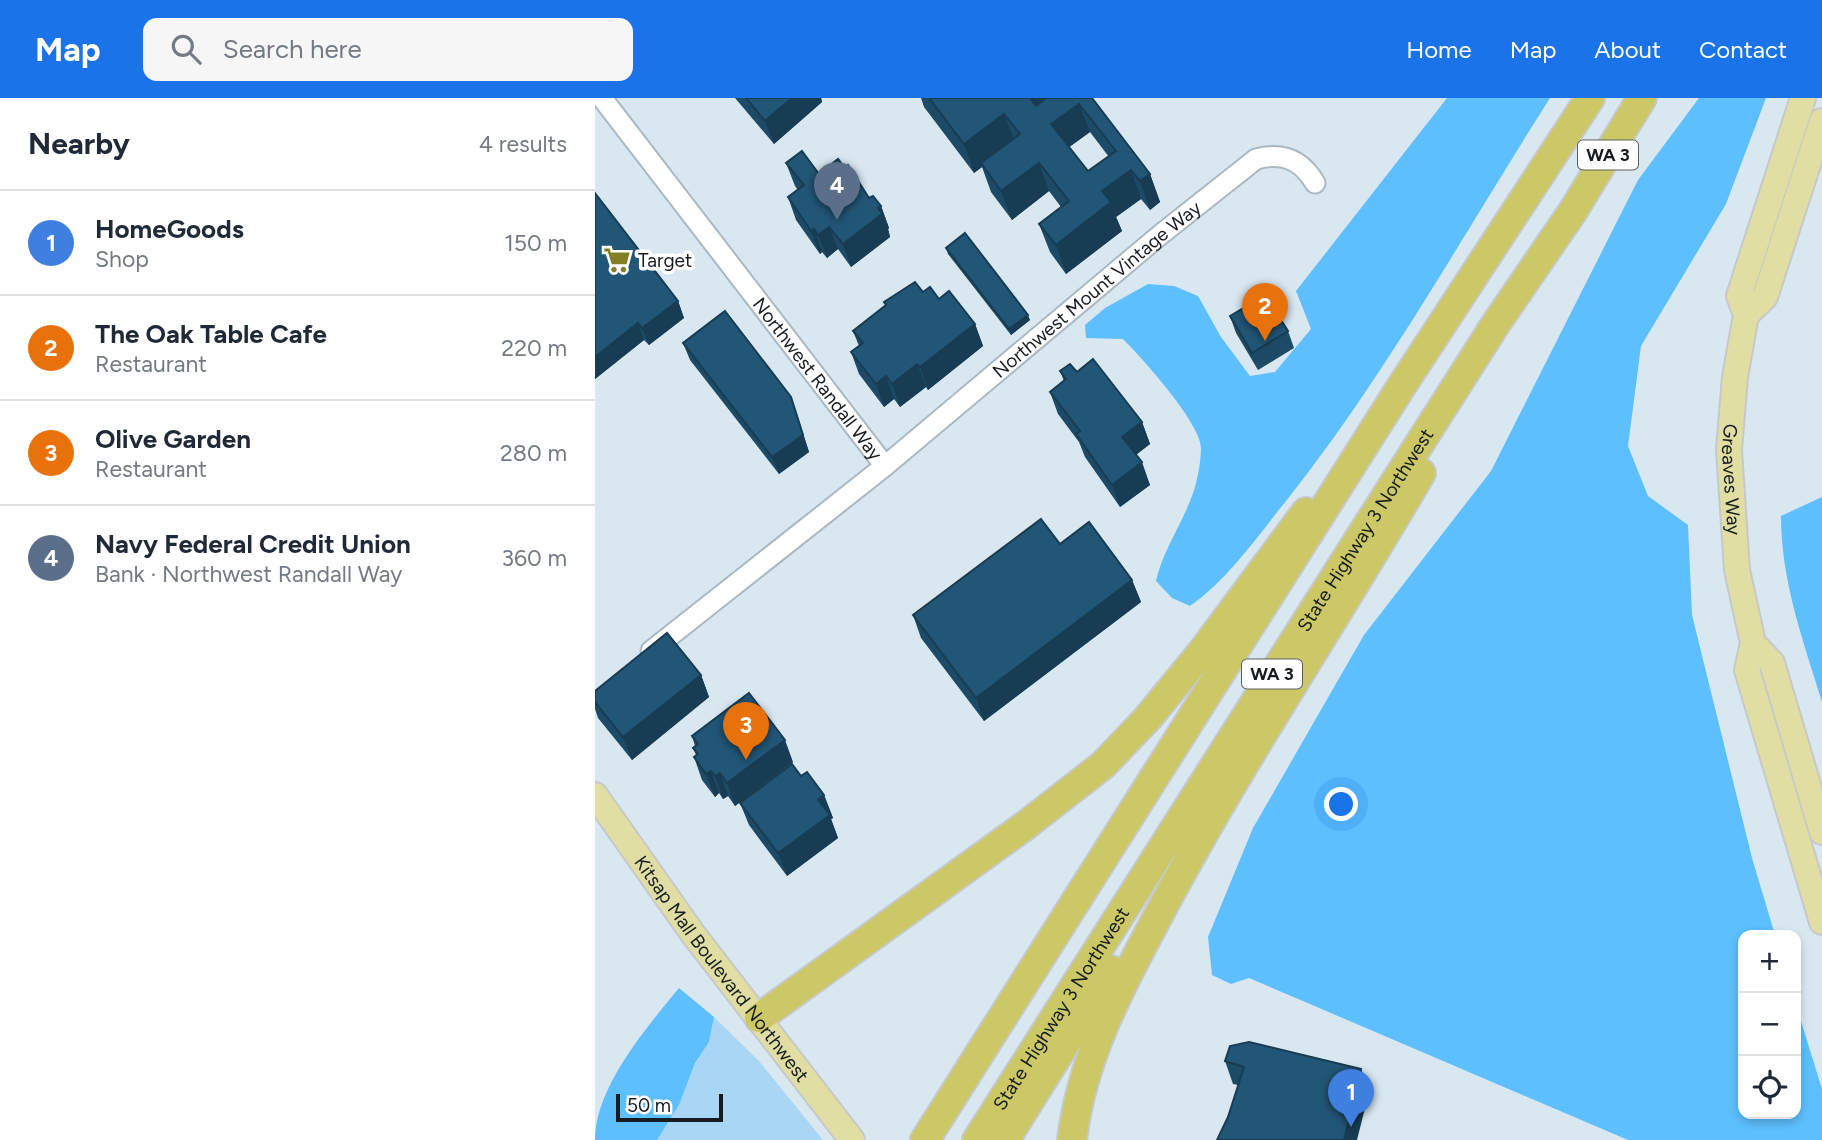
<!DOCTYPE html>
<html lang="en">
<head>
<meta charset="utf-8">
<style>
	body { margin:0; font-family:Figtree,sans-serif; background:#f6f6f7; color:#1f2937 }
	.controls { position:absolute; right:21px; bottom:21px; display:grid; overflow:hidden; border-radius:14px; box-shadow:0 4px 10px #0003 }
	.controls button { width:63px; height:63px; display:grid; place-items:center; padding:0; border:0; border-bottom:2px solid #e0e1e3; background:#fff; color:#1f2937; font:35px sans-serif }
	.scale { position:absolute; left:21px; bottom:18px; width:107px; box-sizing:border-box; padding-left:7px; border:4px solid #171c20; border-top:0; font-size:19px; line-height:24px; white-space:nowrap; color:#171c20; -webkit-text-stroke:5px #fff; paint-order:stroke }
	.you { position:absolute; left:747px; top:707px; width:24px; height:24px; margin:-18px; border:5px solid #fff; border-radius:50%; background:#1a73e8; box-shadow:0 0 0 10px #1a73e833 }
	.badge { display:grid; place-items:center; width:46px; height:46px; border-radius:50%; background:#1a73e8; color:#fff; font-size:23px; font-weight:700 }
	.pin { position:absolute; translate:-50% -58px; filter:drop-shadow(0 2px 4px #0008) }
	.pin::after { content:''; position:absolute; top:37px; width:24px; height:21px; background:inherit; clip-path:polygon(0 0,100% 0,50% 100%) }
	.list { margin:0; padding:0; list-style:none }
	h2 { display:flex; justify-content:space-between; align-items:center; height:91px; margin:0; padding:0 28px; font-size:30px }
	h2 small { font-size:23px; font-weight:400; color:#747a83 }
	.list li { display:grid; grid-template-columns:46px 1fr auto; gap:21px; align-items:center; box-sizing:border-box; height:105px; padding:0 28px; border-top:2px solid #e0e1e3 }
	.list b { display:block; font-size:26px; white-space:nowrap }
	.list p { margin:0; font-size:23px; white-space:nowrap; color:#747a83 }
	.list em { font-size:23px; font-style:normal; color:#747a83 }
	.icon { flex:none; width:38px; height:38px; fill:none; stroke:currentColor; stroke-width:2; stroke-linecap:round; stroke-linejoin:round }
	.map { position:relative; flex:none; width:1227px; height:1042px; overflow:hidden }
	header { display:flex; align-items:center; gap:42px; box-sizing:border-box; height:98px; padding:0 35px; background:#1a73e8; color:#fff }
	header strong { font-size:33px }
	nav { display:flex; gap:38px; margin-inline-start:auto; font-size:24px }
	.search { width:490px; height:63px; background:#f6f6f7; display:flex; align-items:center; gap:18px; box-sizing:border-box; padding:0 24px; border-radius:14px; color:#747a83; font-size:26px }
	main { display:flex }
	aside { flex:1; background:#fff }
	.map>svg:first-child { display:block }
	.green { fill:#aad6f6 }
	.forest { fill:#5dbffe }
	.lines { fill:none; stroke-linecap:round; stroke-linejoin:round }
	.minor-casing { stroke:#aab8c2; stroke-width:23 }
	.major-casing { stroke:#c7c9c9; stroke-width:28 }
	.highway-casing { stroke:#c7c9c9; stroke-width:32 }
	.minor { stroke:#fff; stroke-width:19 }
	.major { stroke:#e0dea3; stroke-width:24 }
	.highway { stroke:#ccc865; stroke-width:28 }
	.wall { fill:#1d4a66; fill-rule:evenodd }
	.shaded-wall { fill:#183c53 }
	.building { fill:#225677; stroke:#183c53; stroke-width:2; fill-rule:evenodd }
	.labels { text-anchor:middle; stroke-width:7; stroke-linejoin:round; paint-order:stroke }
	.shield { fill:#fff; stroke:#5d6063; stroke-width:2 }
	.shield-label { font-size:18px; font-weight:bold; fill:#171c20 }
	.poi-label { font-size:19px; fill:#171c20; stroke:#fff; text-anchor:start }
	.street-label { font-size:19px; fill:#171c20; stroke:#fff }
</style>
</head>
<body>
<header>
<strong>Map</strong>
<div class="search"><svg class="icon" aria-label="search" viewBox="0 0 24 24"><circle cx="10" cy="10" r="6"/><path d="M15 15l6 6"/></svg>Search here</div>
<nav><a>Home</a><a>Map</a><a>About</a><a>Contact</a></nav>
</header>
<main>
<aside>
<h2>Nearby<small>4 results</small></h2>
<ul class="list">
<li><span class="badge" style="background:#3f7fe0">1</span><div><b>HomeGoods</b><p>Shop</p></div><em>150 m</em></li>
<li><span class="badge" style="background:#e8710a">2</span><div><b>The Oak Table Cafe</b><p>Restaurant</p></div><em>220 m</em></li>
<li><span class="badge" style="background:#e8710a">3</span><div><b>Olive Garden</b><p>Restaurant</p></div><em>280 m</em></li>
<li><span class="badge" style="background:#5c6f8a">4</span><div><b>Navy Federal Credit Union</b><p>Bank · Northwest Randall Way</p></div><em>360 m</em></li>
</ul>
</aside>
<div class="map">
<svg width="1227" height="1042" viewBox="0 0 1227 1042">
	<rect width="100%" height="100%" fill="#d9e7f1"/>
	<polygon class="green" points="119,919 164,963 228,1042 62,1042 84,1007 100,965 114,944"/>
	<g class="forest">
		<path d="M852 0H955C869 135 791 277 691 403 661 440 634 480 595 508L577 500 561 483C568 452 586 428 597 398 602 385 606 364 606 350 606 325 546 259 528 241L491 240 490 227 510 210 553 186 579 188 603 198 626 239 655 278 680 274 716 231 701 193Z"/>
		<polygon points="1104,0 1171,0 1131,106 1046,248 1033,348 1053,398 1093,427 1097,517 1157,760 1180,837 1148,837 1148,1016 1201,1016 1201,907 1227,991 1227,1042 1033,1042 654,880 636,886 617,877 613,839 658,730 769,537 896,373 1043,82"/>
		<path d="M1227 399V604C1208 542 1186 483 1186 418Z"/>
		<path d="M84 890 119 919 114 944 100 965 84 1007 62 1042H0C0 989 52 929 84 890Z"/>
	</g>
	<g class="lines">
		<defs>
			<g id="minor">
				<path id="s1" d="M7 0 290 368"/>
				<path id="s2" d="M56 553 290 368 565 137 661 61C687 54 706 61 720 85"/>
			</g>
			<g id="major">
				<path id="s3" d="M1208 0 1144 198 1151 217 1140 279 1134 352 1142 472 1158 545 1152 572 1227 824"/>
				<polyline points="1151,217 1170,199 1227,23"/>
				<polyline points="1158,545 1177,565 1227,734"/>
				<path id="s4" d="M0 697 98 836 257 1042"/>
			</g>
			<g id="highway">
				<polyline points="164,920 431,727 508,667 552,621 607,554 711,414"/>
				<polyline points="330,1042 806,289 995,0"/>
				<path id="s5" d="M382 1042 900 227 978 113 1047 0"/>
				<polyline points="410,1042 516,872"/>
				<path d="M477 1042C487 956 529 882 569 807 648 659 742 520 826 375"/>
			</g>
		</defs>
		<use href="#minor" class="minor-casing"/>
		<use href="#major" class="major-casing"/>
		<use href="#highway" class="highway-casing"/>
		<use href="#minor" class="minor"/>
		<use href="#major" class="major"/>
		<use href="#highway" class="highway"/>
	</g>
	<g class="wall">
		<polygon points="140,0 226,0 227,4 179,46"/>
		<path d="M326 0H497L555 76 565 104 555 112 546 101 521 119 527 133 471 176 455 154 444 126 466 109 454 93 417 122 396 94 387 69 379 75 329 9ZM495 34 514 59 493 73 474 49Z"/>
		<polygon points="191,65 224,76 274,100 286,108 294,130 293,131 295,139 256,169 243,151 232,160 227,154 225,156 201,122 193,99 203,92 200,88"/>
		<polygon points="0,95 83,203 89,220 54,247 49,242 0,281"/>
		<polygon points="351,150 435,222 416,237 353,156"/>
		<polygon points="328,194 344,201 380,226 388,248 333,292 331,289 305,309 299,301 289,309 264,276 256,254 264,248 258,233 291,207 289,204"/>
		<polygon points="635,218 693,233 699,250 663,272 641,235"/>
		<polygon points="88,245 202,316 214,354 184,376 95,262"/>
		<polygon points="465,273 482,274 547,324 555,346 541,357 555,387 525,409 490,359 484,344 463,316 455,294 469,283"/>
		<polygon points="465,446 537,482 546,504 389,623 326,540 318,517"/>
		<polygon points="106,577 114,599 37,662 3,620 0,611 0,593"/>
		<polygon points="97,638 198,664 140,708 133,698 128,701 124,695 120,699 107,682 99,659 101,657 98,650 100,648"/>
		<polygon points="206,678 229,697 238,720 236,721 243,740 192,778 154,727 145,705"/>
		<polygon points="630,963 766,971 774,994 643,987 638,986"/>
	</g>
	<g class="shaded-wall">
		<polygon points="197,0 226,0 227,4 179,46 170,23"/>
		<polygon points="430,0 459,0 436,17"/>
		<polygon points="484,6 495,34 466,55 456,26"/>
		<polygon points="409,16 420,45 386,65 387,69 379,75 369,46"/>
		<polygon points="444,65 454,93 417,122 406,93"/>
		<polygon points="536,72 546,101 521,119 527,133 471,176 461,147 507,93"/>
		<polygon points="555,76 565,104 555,112 545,83"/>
		<polygon points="286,108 294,130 293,131 295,139 256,169 248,146"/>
		<polygon points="234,129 243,151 232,160 223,137"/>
		<polygon points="219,131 227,154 225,156 216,133"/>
		<polygon points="83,203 89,220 54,247 47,230"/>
		<polygon points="433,217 435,222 416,237 414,231"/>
		<polygon points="43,225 49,242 0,281 0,259"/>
		<polygon points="380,226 388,248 333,292 325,269"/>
		<polygon points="322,266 331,289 305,309 297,286"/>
		<polygon points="291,278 299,301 289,309 281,286"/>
		<polygon points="196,299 214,354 184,376 177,359"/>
		<polygon points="547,324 555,346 535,361 527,339"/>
		<polygon points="547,364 555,387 525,409 517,387"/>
		<polygon points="537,482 546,504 389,623 381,600"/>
		<polygon points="106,577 114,599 37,662 28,639"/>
		<polygon points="190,642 198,664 140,708 132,685"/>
		<polygon points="116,673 124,695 120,699 111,676"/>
		<polygon points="125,675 133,698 128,701 120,678"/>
		<polygon points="229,697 238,720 236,721 243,740 192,778 183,755 223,702"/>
		<polygon points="766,971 774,994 762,1042 749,1042"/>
	</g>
	<g class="building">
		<polygon points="151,0 197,0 170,23"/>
		<path d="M334 0H435L441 8 451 0H497L555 76 545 83 536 72 507 93 516 104 461 147 444 126 474 103 444 65 406 93 386 65 425 36 409 16 369 46ZM484 6 521 53 493 73 456 26Z"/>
		<polygon points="207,53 224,76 243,61 250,70 253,67 274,100 278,98 286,108 283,110 287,116 248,146 234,129 223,137 219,131 216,133 193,99 209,87 191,65"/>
		<polygon points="0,95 83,203 47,230 43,225 0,259"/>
		<polygon points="370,135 433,217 414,231 351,150"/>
		<polygon points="320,184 328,194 335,189 344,201 354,193 380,226 325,269 322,266 297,286 291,278 281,286 256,254 268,245 258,233 291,207 289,204"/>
		<polygon points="670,197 693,233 657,255 635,218"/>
		<polygon points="130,213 196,299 208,337 177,359 88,245"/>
		<polygon points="498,261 547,324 527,339 547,364 517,387 481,336 485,333 455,294 471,281 465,273 475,266 482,274"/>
		<polygon points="446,421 465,446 494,424 537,482 381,600 318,517"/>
		<polygon points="72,535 106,577 28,639 0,604 0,593"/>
		<polygon points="154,595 190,642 132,685 125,675 120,678 116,673 111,676 99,659 103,656 98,650 103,646 97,638"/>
		<polygon points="197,666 206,678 212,674 229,697 223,702 235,717 183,755 145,705"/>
		<polygon points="654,944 766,971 749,1042 622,1042 633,1019 649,969 630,963 635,948"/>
	</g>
	<defs>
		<symbol id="supermarket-bare" viewBox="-9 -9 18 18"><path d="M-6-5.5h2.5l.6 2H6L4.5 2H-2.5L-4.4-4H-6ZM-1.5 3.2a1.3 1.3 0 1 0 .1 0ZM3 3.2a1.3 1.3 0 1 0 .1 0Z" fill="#837f26" stroke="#fff" stroke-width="2.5" paint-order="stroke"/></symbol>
	</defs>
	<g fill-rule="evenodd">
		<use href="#supermarket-bare" x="3" y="143" width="38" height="38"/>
	</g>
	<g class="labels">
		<g class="shield">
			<rect x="983" y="42.5" width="60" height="29" rx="5"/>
			<rect x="647" y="561.5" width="60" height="29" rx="5"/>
		</g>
		<g class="shield-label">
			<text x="1013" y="63">WA 3</text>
			<text x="677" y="582">WA 3</text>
		</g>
		<g class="poi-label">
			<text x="43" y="169">Target</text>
		</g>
		<g class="street-label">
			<text dy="7" stroke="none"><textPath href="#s2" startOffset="574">Northwest Mount Vintage Way</textPath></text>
			<text dy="7" stroke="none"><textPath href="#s1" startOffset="354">Northwest Randall Way</textPath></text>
			<text dy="7" stroke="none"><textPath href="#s3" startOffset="394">Greaves Way</textPath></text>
			<text dy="7" stroke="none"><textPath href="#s5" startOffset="723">State Highway 3 Northwest</textPath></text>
			<text dy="7" stroke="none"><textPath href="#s4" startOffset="215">Kitsap Mall Boulevard Northwest</textPath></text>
			<text dy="7" stroke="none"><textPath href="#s5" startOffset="156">State Highway 3 Northwest</textPath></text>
		</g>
	</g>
</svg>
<div class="controls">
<button>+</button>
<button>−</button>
<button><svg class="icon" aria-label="locate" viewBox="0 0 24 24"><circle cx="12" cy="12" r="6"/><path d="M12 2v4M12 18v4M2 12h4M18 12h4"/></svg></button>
</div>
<div class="scale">50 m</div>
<div class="you"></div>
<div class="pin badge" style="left:756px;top:1029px;background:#3f7fe0">1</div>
<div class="pin badge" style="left:670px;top:243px;background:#e8710a">2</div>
<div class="pin badge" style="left:151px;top:662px;background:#e8710a">3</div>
<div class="pin badge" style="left:242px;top:122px;background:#5c6f8a">4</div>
</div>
</main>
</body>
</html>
